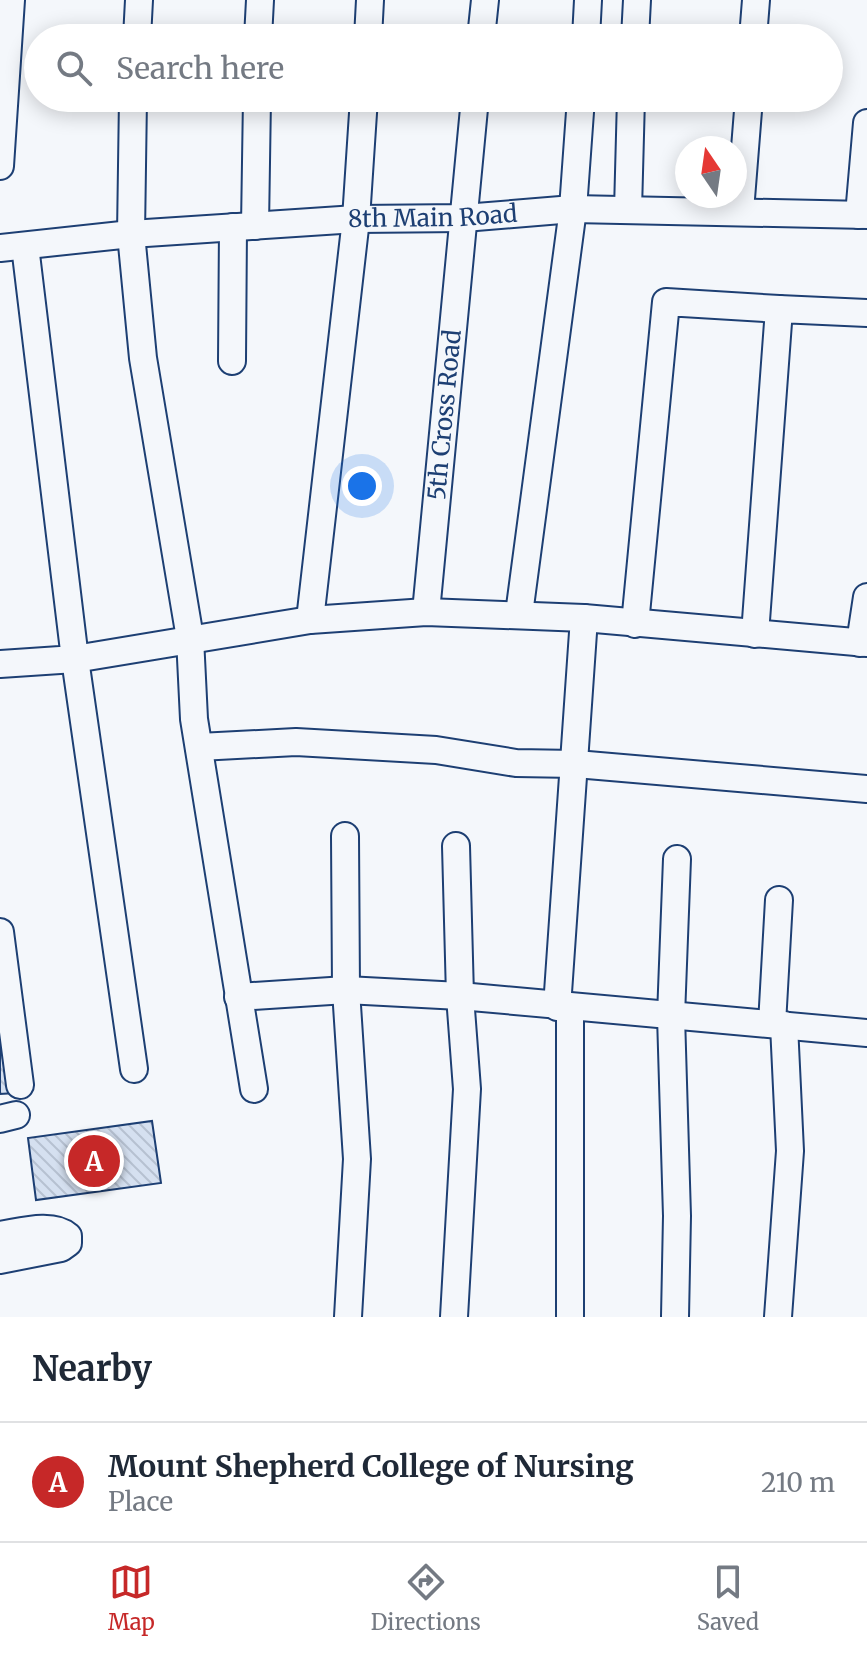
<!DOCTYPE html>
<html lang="en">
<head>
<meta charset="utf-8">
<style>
	body { margin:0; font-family:Merriweather,serif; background:#f2f2f3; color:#1f2937 }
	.compass { position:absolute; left:675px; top:136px; width:72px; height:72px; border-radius:50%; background:#fff; box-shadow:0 4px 20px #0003; rotate:347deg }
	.you { position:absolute; left:362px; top:486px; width:28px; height:28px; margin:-20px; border:6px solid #fff; border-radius:50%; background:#1a73e8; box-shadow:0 0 0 12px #1a73e833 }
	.badge { display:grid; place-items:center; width:52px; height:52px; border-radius:50%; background:#c62828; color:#fff; font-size:26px; font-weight:700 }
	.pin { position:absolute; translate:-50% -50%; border:4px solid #fff; box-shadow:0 2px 8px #0006 }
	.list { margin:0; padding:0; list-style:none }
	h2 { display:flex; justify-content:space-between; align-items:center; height:104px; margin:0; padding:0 32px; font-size:34px }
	h2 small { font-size:26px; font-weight:400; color:#747a83 }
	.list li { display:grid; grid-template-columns:52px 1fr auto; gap:24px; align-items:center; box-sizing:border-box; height:120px; padding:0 32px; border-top:2px solid #e0e1e3 }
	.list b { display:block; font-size:30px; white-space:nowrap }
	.list p { margin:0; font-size:26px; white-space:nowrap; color:#747a83 }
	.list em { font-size:26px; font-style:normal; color:#747a83 }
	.icon { flex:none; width:44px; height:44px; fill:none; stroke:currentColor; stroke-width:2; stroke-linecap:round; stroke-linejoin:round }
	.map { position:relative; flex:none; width:867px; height:1317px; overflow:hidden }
	.search { position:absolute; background:#fff; box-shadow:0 4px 20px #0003; left:24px; right:24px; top:24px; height:88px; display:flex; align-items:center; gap:20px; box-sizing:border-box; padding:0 28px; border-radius:44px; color:#747a83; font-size:30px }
	.sheet { height:224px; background:#fff }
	nav { display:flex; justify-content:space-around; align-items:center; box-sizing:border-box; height:112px; border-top:2px solid #e0e1e3; background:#fff; font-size:22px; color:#747a83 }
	nav a { display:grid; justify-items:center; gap:4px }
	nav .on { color:#c62828 }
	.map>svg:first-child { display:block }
	.building { fill:url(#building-back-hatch); stroke:#1d3f73; stroke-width:2 }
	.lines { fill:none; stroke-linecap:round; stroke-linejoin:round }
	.minor-casing { stroke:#1d3f73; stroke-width:30 }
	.minor { stroke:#f4f7fb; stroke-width:26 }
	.labels { text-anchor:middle; stroke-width:6; stroke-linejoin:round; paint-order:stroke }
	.street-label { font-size:24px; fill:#1d3f73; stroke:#f4f7fb }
</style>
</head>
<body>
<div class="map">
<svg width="867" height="1317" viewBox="0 0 867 1317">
	<defs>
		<pattern id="building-back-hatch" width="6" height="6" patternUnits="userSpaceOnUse" patternTransform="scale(2)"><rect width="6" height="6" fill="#d5e0f0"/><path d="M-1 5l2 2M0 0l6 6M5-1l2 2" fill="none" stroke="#b6c1d1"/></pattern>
	</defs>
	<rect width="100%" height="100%" fill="#f4f7fb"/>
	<g class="building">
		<polygon points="0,1027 15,1093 0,1094"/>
		<polygon points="152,1121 161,1183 36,1200 28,1138"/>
	</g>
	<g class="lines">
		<defs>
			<g id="minor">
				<polyline points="137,38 139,0"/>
				<polyline points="258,38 260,0"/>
				<polyline points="368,38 370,0"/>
				<polyline points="481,38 485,0"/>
				<polyline points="586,38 588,0"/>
				<polyline points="635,38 637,0"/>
				<polyline points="753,38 756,0"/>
				<polyline points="133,98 131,234 143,358 190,638 194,719 254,1089"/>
				<polyline points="0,166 11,0"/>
				<polyline points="628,210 631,98"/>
				<polyline points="740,211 749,98"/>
				<polyline points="859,215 867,123"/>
				<polyline points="255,226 257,98"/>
				<path id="s1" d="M0 248 131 234 356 219 464 218 573 209 867 215"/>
				<polyline points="232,361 233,227"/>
				<path id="s2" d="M426 612 475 98"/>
				<polyline points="519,614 573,209 581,98"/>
				<polyline points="310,620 356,219 364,98"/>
				<polyline points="635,624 666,302 779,309"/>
				<polyline points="755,634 779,309 867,313"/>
				<polyline points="860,643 867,597"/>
				<polyline points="0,664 75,659 25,246"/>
				<polyline points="199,747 296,742 436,750 516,763 576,764 867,789"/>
				<polyline points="345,836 346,990 357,1159 348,1317"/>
				<polyline points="0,932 20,1085"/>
				<polyline points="238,997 346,990 460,996 867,1033"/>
				<polyline points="557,1007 584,618"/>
				<polyline points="772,1024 779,900"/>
				<polyline points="134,1069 75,659 310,620 426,612 584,618 867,643"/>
				<polyline points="0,1119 16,1115"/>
				<path d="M0 1235C20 1232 52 1222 68 1236V1243L61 1248 0 1260"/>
				<polyline points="454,1317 467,1089 460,996 456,846"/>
				<polyline points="570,1317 570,1008"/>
				<polyline points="675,1317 677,1216 671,1016 677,859"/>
				<polyline points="778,1317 790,1151 784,1025"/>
			</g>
		</defs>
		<use href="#minor" class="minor-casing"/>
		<use href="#minor" class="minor"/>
	</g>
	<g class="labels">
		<g class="street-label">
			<text dy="8" stroke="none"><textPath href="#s1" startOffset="434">8th Main Road</textPath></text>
			<text dy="8" stroke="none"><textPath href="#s2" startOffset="198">5th Cross Road</textPath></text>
		</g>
	</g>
</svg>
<svg class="compass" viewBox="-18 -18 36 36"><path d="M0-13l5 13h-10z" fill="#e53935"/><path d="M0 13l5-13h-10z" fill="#747a83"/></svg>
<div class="you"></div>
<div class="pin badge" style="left:94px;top:1161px">A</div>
<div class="search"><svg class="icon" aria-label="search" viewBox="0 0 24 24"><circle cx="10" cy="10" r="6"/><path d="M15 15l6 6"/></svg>Search here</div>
</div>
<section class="sheet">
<h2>Nearby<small></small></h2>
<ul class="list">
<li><span class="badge">A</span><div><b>Mount Shepherd College of Nursing</b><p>Place</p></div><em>210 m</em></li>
</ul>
</section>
<nav>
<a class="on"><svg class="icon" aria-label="map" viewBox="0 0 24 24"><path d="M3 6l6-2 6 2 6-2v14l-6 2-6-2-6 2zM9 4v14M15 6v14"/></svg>Map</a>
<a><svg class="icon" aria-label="directions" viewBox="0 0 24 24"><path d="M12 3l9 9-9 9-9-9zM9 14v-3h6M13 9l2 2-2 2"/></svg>Directions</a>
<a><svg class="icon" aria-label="saved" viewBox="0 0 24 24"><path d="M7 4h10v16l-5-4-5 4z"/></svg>Saved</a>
</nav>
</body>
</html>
